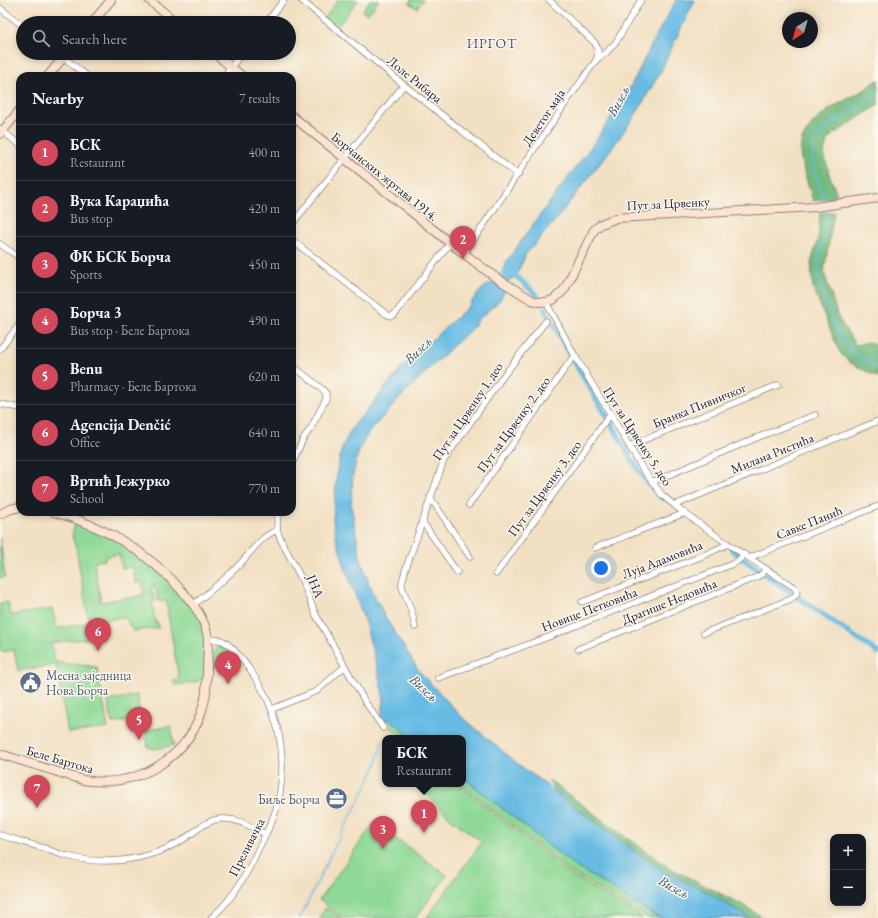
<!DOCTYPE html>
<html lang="en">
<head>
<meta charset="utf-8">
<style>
	body { margin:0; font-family:"EB Garamond",serif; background:#242831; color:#f1f3f6 }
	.controls { position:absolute; right:12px; bottom:12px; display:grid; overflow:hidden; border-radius:8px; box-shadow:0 2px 6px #0003 }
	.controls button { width:36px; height:36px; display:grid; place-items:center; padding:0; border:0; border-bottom:1px solid #363941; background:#171b24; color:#f1f3f6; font:20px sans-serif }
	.compass { position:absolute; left:782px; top:12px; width:36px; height:36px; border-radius:50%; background:#171b24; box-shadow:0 2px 6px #0003; rotate:217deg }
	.you { position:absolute; left:601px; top:568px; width:14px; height:14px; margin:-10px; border:3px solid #fff; border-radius:50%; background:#1a73e8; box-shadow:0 0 0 6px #1a73e833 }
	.badge { display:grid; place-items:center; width:26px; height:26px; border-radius:50%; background:#d1495b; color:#fff; font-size:13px; font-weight:700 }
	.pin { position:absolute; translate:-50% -33px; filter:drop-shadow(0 1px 2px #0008) }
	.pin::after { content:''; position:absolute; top:21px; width:14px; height:12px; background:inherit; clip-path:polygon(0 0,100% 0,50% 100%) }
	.popup { position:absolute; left:382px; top:735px; width:84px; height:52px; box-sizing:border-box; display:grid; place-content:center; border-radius:8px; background:#171b24; filter:drop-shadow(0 1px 3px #0005); font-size:13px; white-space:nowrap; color:#9ea1a6 }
	.popup b { font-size:15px; color:#f1f3f6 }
	.popup::after { content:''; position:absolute; left:50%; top:100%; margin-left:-8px; border:8px solid transparent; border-top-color:#171b24 }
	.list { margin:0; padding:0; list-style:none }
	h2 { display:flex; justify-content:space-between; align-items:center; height:52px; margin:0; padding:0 16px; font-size:17px }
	h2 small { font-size:13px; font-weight:400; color:#9ea1a6 }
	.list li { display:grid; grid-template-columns:26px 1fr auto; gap:12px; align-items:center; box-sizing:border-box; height:56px; padding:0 16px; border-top:1px solid #363941 }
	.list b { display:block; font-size:15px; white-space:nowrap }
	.list p { margin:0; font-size:13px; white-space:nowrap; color:#9ea1a6 }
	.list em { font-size:13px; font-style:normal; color:#9ea1a6 }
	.icon { flex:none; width:22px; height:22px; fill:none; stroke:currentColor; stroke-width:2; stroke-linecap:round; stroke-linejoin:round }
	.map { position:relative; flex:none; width:878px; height:918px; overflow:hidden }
	.search { position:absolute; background:#171b24; box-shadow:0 2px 6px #0003; left:16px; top:16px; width:280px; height:44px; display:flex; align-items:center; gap:10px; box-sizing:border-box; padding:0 14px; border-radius:22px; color:#9ea1a6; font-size:15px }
	.panel { position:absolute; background:#171b24; box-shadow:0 2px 6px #0003; left:16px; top:72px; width:280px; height:444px; border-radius:12px }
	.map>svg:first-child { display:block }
	.green { fill:#8ed995; stroke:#587e68; fill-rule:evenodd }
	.forest { fill:#72b97e; stroke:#4a6e5c }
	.water { fill:#68bce4; stroke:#456f90 }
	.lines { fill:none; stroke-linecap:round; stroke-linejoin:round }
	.stream { stroke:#68bce4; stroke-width:1.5 }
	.canal { stroke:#68bce4; stroke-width:5.5 }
	.street-casing { stroke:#8a817e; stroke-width:7 }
	.secondary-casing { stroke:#8a817e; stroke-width:10 }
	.street { stroke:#fff; stroke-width:5.5 }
	.secondary { stroke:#fde4d0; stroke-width:8 }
	.labels { text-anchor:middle; stroke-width:3; stroke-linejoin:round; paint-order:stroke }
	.street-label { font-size:13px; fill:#22223b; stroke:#fbf7ec }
	.service-label { font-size:13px; fill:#4e5e75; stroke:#fbf7ec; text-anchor:start }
	.neighbourhood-label { font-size:14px; letter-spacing:1px; fill:#564e6c; stroke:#fbf7ec }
	.water-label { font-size:14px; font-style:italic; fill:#3a5876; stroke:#fbf7ec }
</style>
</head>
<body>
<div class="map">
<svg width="878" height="918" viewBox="0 0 878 918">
	<rect width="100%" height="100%" fill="#fbf7ec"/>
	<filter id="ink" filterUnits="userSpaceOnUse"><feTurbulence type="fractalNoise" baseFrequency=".025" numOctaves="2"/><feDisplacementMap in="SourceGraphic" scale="8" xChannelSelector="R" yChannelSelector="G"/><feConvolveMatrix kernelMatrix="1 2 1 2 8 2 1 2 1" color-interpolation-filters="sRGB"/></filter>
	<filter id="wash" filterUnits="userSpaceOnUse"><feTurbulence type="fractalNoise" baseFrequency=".012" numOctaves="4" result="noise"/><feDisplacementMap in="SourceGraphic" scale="16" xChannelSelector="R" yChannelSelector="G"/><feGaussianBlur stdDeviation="0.9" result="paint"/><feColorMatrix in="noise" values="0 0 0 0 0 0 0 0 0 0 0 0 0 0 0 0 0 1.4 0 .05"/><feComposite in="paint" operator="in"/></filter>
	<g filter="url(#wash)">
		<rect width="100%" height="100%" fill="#f2e0c2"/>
		<g class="green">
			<polygon points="338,0 358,0 336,29 324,19"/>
			<polygon points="370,0 379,0 368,14 362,11"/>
			<polygon points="411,0 423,0 417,8 409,3"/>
			<path d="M76 519 150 559 204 621 207 676 196 682 176 685 174 684 173 681 179 680 166 601H158C157 596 158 591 153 586L151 592 154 594 155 602 152 603 156 624 158 623 159 628 133 631 126 619 123 617 89 623 92 638 51 643 55 662 97 667 108 728 68 733 56 665 18 671 14 650 0 652V604L8 602 11 615 52 609 57 628 89 623 76 548 72 536ZM119 554 122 568 133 567 136 583 142 582 144 595 101 602 94 562 105 560V557Z"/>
			<polygon points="0,538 5,577 0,578"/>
			<path d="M218 647C226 646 231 651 234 658 230 664 219 667 213 666 209 659 212 651 218 647Z"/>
			<polygon points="137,695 141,720 112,723 108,701"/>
			<polygon points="392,721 396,723 403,731 413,738 404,738 390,727"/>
			<polygon points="171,726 174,745 154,749 148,747 146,730"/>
			<polygon points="463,777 576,867 592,876 650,913 660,918 648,918 568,870 461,784 463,784"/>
			<polygon points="416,784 458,784 567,872 643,918 426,918 482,842 450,818"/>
			<polygon points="374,823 447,875 416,918 344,918 319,900"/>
			<polygon points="326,908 341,918 319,918"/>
		</g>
		<g class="forest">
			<polygon points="878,80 878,105 834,134 827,140 824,153 829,174 838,197 813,201 801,161 800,150 802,139 813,123 831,108 864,90"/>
			<polygon points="834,212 824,272 838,317 854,343 857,345 869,342 878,347 878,377 862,369 849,362 840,353 813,288 811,263 818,239 820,213"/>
			<polygon points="549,780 609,825 668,867 741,904 764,918 736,918 671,880 557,796"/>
		</g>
		<path class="water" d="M676 0H695L669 53 661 71 636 114 612 148 554 222 526 254 517 274 514 278 509 280 507 282 505 291 500 300 479 319 473 327 427 371 398 400 370 431 364 440 357 456 353 475 351 505 360 556 369 584 385 617 419 671 460 715 513 760 620 841 668 874 707 892 750 918H660L650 913 592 876 576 867 463 777V738C450 738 438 738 425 738 421 738 416 739 412 738 401 733 399 718 384 721L381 718 384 700 377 667 364 619 346 570 337 542 333 520 337 471 342 448 352 428 405 364 466 309 481 290 488 285 499 281 502 276 504 265 537 219 592 146 628 92 657 34 671 10Z"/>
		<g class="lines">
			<g class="stream">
				<polyline points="823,198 812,162 814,142 825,128 878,93"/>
				<polyline points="825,211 827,224 819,255 818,279 834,325 851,351 871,364 878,367"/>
				<polyline points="300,918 333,850 367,785 377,763 382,742"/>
			</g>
			<g class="canal">
				<polyline points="511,272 528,287 537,295"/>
				<path d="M545 309C564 346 586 382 608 418 624 445 639 478 663 499"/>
				<polyline points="732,550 753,566 878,653"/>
			</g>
		</g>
	</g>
	<g filter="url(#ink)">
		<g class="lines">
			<defs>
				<g id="street">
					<polyline points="301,0 404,85 518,175"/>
					<polyline points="0,8 23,26"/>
					<polyline points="266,23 284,0"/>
					<polyline points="58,53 87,76"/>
					<polyline points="597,59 606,53 616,42 641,0"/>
					<polyline points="224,76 242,53"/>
					<polyline points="0,129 20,145"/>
					<polyline points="292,224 404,85"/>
					<polyline points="292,240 386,314 391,316 395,314 450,243"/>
					<polyline points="0,244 20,258"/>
					<path d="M464 254C508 189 551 122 597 59L598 50 595 43 549 0"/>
					<polyline points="546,302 575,356 611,415 642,468 662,495 680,510 728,544 795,588 797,592 796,595 791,599 704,633"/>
					<polyline points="0,349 20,324"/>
					<polyline points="292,365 322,389 324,391 326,394 326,399 311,428 303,439 292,464"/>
					<polyline points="0,404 20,408"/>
					<polyline points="629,446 778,385"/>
					<polyline points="652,482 761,436 815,415"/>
					<polyline points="430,497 470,557"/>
					<polyline points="469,505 541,404 568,364 575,356"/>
					<polyline points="675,505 878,421"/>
					<polyline points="278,512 277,525 278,533 281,540 301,578 316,615 364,700 383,728"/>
					<polyline points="422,521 457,572"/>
					<polyline points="595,548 685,513"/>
					<polyline points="749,558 878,506"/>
					<polyline points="496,574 565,478 606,420 611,415"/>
					<polyline points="582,602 700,557 728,544"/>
					<path d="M193 605C208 593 223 581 236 568 250 555 259 537 277 530"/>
					<polyline points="415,627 412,613 402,587 402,582 406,568 444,460 504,375 546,321"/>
					<path d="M208 639C213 640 219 639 223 641 233 646 244 662 250 670 276 705 287 749 280 792 278 800 277 808 274 815 269 829 262 841 256 854 245 878 231 901 211 918"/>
					<polyline points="578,649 757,577 762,574 766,569"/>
					<polyline points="438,678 548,637 735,563 740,559 744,554"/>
					<polyline points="272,709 317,691 345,666"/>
					<path d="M0 835C14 839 29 844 44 848 51 851 59 854 67 856 85 861 105 862 124 860 143 858 162 852 179 842 194 834 207 817 226 819 240 819 254 829 266 834"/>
				</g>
				<g id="secondary">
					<polyline points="149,0 177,23"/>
					<polyline points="92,23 111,0"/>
					<polyline points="214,53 242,76"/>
					<polyline points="48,76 67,53"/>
					<polyline points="292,116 450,243 495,277 514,289 532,300 539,302 546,302 553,300 564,290 594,230 601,224 616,218 815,207 878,198"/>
					<polyline points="0,134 20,110"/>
					<polyline points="0,514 11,509 20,507"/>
					<path d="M0 754 83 780C137 789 191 758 204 703 207 693 206 683 207 673 207 662 208 651 208 639 206 621 195 606 183 592 147 551 106 527 54 512"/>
				</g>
			</defs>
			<use href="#street" class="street-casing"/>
			<use href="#secondary" class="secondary-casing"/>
			<use href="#street" class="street"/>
			<use href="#secondary" class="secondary"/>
		</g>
	</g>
	<defs>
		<symbol id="civic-disc" viewBox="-11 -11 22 22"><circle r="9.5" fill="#5c6f8a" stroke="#fbf7ec"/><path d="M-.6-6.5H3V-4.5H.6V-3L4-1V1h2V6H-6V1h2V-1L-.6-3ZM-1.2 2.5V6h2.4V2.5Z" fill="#fff"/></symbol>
		<symbol id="office-disc" viewBox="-11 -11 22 22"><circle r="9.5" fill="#5c6f8a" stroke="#fbf7ec"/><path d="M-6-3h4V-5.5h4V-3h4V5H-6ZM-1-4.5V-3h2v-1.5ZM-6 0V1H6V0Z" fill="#fff"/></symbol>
	</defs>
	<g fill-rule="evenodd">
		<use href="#civic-disc" x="18" y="670" width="25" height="25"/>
		<use href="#office-disc" x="324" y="786" width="25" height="25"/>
	</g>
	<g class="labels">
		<g class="street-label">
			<text transform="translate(415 79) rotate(39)" y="5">Лоле Рибара</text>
			<text transform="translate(543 117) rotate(-56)" y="5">Деветог маја</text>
			<text transform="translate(385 176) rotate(39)" y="5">Борчанских жртава 1914.</text>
			<text transform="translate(668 203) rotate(-3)" y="5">Пут за Црвенку</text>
			<text transform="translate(699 405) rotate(-22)" y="5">Бранка Пивничког</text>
			<text transform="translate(467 411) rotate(-56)" y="5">Пут за Црвенку 1. део</text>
			<text transform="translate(513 424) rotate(-54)" y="5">Пут за Црвенку 2. део</text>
			<text transform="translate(638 436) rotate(57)" y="5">Пут за Црвенку 5. део</text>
			<text transform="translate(772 453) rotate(-22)" y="5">Милана Ристића</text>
			<text transform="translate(544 488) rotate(-54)" y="5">Пут за Црвенку 3. део</text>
			<text transform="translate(809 522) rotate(-22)" y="5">Савке Панић</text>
			<text transform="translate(662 559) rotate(-21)" y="5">Луја Адамовића</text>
			<text transform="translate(316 586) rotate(67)" y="5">ЈНА</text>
			<text transform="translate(669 601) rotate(-22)" y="5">Драгише Недовића</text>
			<text transform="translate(589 609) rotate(-21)" y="5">Новице Петковића</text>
			<text transform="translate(60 759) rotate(16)" y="5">Беле Бартока</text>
			<text transform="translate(246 847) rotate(-63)" y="5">Преливачка</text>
		</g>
		<g class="service-label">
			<text x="46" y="680">Месна заједница<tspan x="46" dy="15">Нова Борча</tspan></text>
			<text x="320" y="804" text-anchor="end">Биље Борча</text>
		</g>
		<g class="neighbourhood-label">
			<text x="492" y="48">ИРГОТ</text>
		</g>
		<g class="water-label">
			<text transform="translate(618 101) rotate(-61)" y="5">Визељ</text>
			<text transform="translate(418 350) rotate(-44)" y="5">Визељ</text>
			<text transform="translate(424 688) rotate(43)" y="5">Визељ</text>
			<text transform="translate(674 887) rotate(29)" y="5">Визељ</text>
		</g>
	</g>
</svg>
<div class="controls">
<button>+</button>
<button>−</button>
</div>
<svg class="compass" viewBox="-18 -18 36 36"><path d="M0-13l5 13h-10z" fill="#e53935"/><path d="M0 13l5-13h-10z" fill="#9ea1a6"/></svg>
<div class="you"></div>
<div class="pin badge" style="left:424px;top:833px">1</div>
<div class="popup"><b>БСК</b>Restaurant</div>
<div class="pin badge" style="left:463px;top:259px">2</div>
<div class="pin badge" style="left:383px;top:849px">3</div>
<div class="pin badge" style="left:228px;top:684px">4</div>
<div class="pin badge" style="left:139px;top:740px">5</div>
<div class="pin badge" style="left:98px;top:651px">6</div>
<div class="pin badge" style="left:37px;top:808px">7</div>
<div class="search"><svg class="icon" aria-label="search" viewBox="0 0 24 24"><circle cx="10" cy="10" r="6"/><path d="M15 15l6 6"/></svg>Search here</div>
<section class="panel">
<h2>Nearby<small>7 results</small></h2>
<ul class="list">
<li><span class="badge">1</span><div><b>БСК</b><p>Restaurant</p></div><em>400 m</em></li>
<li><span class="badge">2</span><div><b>Вука Караџића</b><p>Bus stop</p></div><em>420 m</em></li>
<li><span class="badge">3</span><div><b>ФК БСК Борча</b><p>Sports</p></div><em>450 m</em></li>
<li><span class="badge">4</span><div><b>Борча 3</b><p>Bus stop · Беле Бартока</p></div><em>490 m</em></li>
<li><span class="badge">5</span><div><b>Benu</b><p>Pharmacy · Беле Бартока</p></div><em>620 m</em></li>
<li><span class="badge">6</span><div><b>Agencija Denčić</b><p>Office</p></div><em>640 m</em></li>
<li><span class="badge">7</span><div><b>Вртић Јежурко</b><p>School</p></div><em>770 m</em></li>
</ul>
</section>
</div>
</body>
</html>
